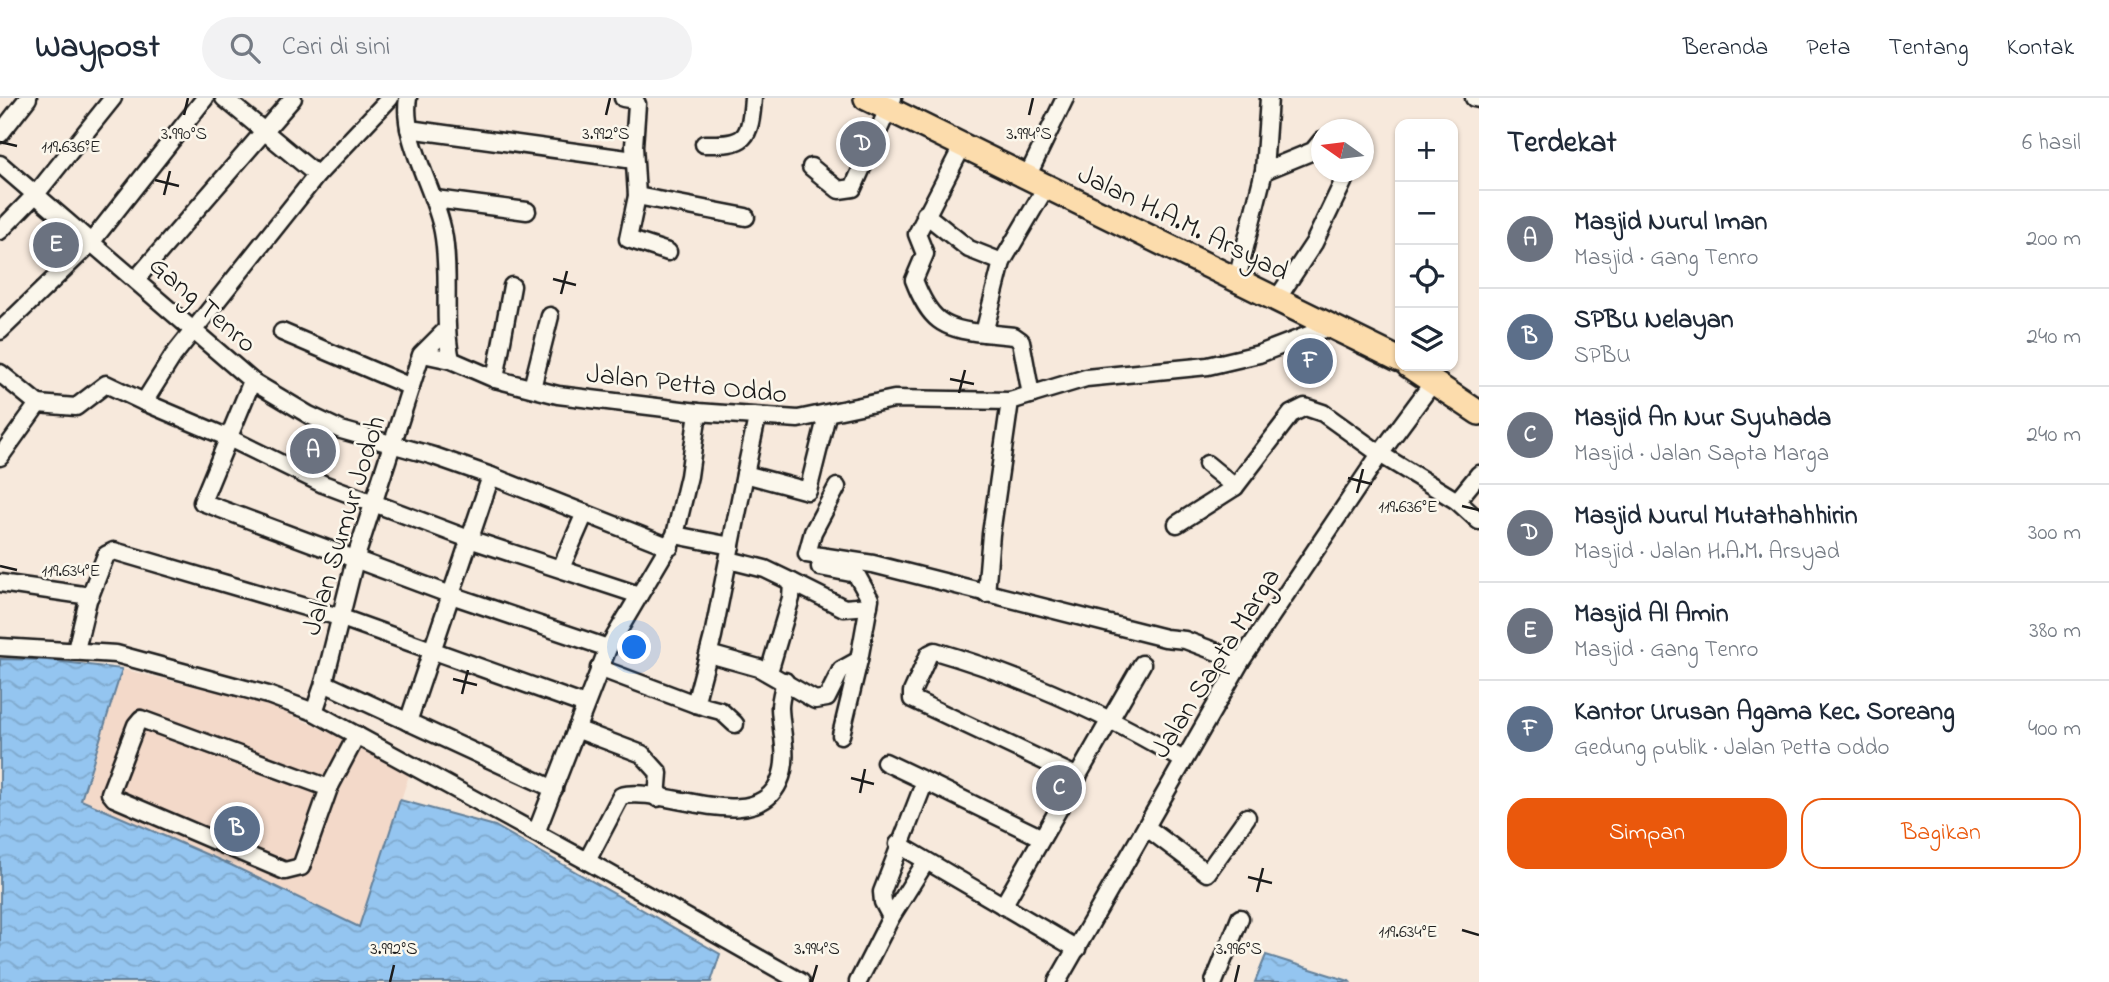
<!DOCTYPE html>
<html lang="id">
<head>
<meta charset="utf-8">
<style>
	body { margin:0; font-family:"Indie Flower",sans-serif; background:#f2f2f3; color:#1f2937 }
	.controls { position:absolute; right:21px; top:21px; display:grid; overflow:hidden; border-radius:14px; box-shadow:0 2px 5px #0004 }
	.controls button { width:63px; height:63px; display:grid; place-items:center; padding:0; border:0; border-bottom:2px solid #e0e1e3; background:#fff; color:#1f2937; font:35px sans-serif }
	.compass { position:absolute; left:1311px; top:21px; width:63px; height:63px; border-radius:50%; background:#fff; box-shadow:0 2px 5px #0004; rotate:284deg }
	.you { position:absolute; left:635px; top:550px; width:24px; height:24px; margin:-18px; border:5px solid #fff; border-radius:50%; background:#1a73e8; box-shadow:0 0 0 10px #1a73e833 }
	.badge { display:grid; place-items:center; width:46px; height:46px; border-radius:50%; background:#ea580c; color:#fff; font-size:23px; font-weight:700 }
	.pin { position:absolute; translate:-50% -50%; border:4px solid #fff; box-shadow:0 2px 7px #0006 }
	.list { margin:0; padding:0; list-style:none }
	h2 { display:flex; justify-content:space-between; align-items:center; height:91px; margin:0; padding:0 28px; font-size:30px }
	h2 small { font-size:23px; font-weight:400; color:#747a83 }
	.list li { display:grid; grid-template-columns:46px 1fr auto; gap:21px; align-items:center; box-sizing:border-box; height:98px; padding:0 28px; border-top:2px solid #e0e1e3 }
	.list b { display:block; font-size:26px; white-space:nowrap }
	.list p { margin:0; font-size:23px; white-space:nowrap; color:#747a83 }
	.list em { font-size:23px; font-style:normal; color:#747a83 }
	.actions { display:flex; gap:14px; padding:21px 28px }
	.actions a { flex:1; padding:16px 0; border:2px solid #ea580c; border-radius:21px; text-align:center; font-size:24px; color:#ea580c }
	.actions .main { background:#ea580c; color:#fff }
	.icon { flex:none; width:38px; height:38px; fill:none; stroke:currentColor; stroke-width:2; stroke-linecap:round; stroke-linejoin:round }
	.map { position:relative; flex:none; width:1479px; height:884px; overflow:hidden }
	header { display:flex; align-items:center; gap:42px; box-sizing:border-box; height:98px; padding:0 35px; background:#fff; border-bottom:2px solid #e0e1e3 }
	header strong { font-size:33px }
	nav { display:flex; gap:38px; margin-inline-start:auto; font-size:24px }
	.search { width:490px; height:63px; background:#f2f2f3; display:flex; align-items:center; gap:18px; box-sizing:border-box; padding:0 24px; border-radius:38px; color:#747a83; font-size:26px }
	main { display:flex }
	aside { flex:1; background:#fff }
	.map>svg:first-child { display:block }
	.built { fill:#f3d9c9 }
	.water { fill:url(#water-waves); stroke:#64819b; stroke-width:2 }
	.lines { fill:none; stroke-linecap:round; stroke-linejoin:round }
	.minor-casing { stroke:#1c1c1c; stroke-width:21 }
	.highway-casing { stroke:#1c1c1c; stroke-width:28 }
	.minor { stroke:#fbf7ec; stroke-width:16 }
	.highway { stroke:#fcdcac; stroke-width:23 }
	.ticks { fill:none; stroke:#1c1c1c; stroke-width:2.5 }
	.labels { text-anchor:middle; stroke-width:5; stroke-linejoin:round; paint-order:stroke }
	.street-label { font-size:28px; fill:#1c1c1c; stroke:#fbf7ec }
	.ticks-label { font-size:18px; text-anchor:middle; fill:#1c1c1c; stroke:#fbf7ec; stroke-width:5; stroke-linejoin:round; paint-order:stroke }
</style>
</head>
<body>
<header>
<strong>Waypost</strong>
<div class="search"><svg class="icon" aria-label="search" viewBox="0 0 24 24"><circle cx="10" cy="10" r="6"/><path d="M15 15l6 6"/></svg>Cari di sini</div>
<nav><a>Beranda</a><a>Peta</a><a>Tentang</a><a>Kontak</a></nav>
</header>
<main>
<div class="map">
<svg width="1479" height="884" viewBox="0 0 1479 884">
	<defs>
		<pattern id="water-waves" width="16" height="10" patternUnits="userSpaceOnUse" patternTransform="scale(1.75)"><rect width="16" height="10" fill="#94c5f0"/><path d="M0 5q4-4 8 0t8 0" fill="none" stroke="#7fa9cd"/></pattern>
	</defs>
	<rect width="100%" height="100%" fill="#f7e9dc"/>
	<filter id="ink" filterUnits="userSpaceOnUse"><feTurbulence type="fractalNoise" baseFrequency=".0143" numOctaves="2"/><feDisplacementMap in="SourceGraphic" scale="14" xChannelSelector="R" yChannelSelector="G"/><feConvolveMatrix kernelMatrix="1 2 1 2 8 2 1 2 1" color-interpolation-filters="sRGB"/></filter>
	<g filter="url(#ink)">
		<polygon class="built" points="122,571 262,604 353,645 409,677 360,829 231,767 81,702"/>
		<g class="water">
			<polygon points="0,561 47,562 122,571 81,702 231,767 359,829 400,702 495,728 720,856 711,884 0,884"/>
			<polygon points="1266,857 1349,883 1350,884 1255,884"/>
		</g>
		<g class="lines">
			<defs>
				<g id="minor">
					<polyline points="224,0 317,77 390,0"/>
					<path d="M408 0C401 41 436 93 443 134 451 176 442 219 451 262"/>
					<polyline points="623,0 635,2 637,6 634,48 637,98 628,141 668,154"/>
					<polyline points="1474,0 1479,1"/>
					<polyline points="409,31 634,62"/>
					<polyline points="0,36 28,0"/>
					<path d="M704 46C746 47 750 42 753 0"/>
					<path d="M963 47 917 136 925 156 914 182C929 221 942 232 984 235L1002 164 1046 89"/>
					<polyline points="0,66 252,283 309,317 341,332 434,358 491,378 670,449"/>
					<polyline points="811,69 839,92 853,90 893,0"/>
					<polyline points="1264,73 1313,53 1322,42"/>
					<polyline points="1027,79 1065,0"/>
					<polyline points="637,98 746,119"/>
					<polyline points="435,101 527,113"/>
					<polyline points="925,116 969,151 1002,164"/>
					<polyline points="0,133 36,96 113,0"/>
					<polyline points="137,180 293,0"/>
					<polyline points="1237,181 1264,73 1269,0"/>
					<polyline points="1277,201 1314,145 1348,74"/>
					<polyline points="0,233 89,147 205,0"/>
					<polyline points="282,234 411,289"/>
					<polyline points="984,235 1014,238 1021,243 1031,297"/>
					<polyline points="423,256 451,262 495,281 558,297 698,314 798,321 894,301 1010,303 1086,280 1208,268 1259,256 1332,228"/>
					<polyline points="0,275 38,306 0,359"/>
					<polyline points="495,281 512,188"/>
					<polyline points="252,283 202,404 451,497 608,550"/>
					<polyline points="532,290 550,218"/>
					<polyline points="144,304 229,340 323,386 469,441 639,497"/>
					<polyline points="38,306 76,309 106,286 144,304 173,258 317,77"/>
					<polyline points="1207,366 1235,389"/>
					<polyline points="745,376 757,320"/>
					<polyline points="1479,376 1457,403 1479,423"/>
					<polyline points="837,389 813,434 807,456 873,466 1165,540 1185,542 1241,563"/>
					<polyline points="1177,426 1235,389 1291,316 1305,309 1323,315 1380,356 1457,403"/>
					<polyline points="675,437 731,448"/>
					<polyline points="729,462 765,471 792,484 791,500 769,574"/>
					<polyline points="561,470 585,415"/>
					<polyline points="792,484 844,510 869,508"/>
					<polyline points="0,485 90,498 106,457 114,453 339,519 585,607"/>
					<polyline points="986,496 991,436 1010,303"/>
					<polyline points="0,549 116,556 268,597 314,614 587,763 801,884"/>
					<polyline points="76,552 89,498"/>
					<polyline points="709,556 759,570 815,602 827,600 841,572 859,562 870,501 856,476 820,469"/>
					<polyline points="599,570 695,606 713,538 745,376 808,393 827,317"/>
					<polyline points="324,585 554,691"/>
					<polyline points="695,606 721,613 735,626"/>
					<polyline points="314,614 324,585 355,462 421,257 445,233"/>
					<polyline points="408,624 491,378"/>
					<polyline points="576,631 642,656 659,675 657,700"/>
					<polyline points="841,637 859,562"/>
					<path d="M1078 679 912 601V594L929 556 935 553C1024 579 1104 615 1183 662"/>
					<polyline points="925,683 1040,739"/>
					<polyline points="329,690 141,621 136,627 110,695 114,700 285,773 301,769 329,690 357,637"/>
					<polyline points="1146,729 1207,775 1247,719"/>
					<polyline points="536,735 608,550 675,437 689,378 698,314"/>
					<polyline points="898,746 1077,851"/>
					<path d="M587 763 621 698C660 686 754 739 779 684 790 660 781 635 780 610 780 601 783 592 785 583"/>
					<polyline points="1003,808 1142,566"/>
					<polyline points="891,819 925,765"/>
					<polyline points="858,884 891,819 883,804 882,794 925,683 885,664"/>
					<polyline points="1057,884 1241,563 1380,356 1434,283"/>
					<polyline points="1214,884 1240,820"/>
				</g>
				<g id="highway">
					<polyline points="866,0 1400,262"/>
					<polyline points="1409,268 1479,315"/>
				</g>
			</defs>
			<use href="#minor" class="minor-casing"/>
			<use href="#highway" class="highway-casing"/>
			<use href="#minor" class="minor"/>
			<use href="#highway" class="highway"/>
		</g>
	</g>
	<path class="ticks" d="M184 17 188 0M606 17 610 0M1029 17 1033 0M0 44 17 48M155 82 179 88M164 97 170 73M553 181 576 187M561 196 567 173M950 281 974 286M959 295 965 272M1348 380 1372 386M1357 395 1363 371M1462 408 1479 412M0 468 17 472M453 581 477 587M462 596 468 572M851 680 874 686M860 695 865 671M1248 779 1272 785M1257 794 1263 770M1462 832 1479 837M390 884 394 867M812 884 817 867M1235 884 1239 867"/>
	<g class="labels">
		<g class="street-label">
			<text transform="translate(1184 123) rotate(26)" y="10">Jalan H.A.M. Arsyad</text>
			<text transform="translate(204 205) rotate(41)" y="10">Gang Tenro</text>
			<text transform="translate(687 284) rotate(6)" y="10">Jalan Petta Oddo</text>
			<text transform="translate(342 427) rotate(-73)" y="10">Jalan Sumur Jodoh</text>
			<text transform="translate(1214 564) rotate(-58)" y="10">Jalan Sapta Marga</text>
		</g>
	</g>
	<g class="ticks-label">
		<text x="184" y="41">3.990°S</text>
		<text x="606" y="41">3.992°S</text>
		<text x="1029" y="41">3.994°S</text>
		<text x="71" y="54">119.636°E</text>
		<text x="1408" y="414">119.636°E</text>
		<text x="71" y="478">119.634°E</text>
		<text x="1408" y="839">119.634°E</text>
		<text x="394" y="856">3.992°S</text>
		<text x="817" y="856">3.994°S</text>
		<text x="1239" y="856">3.996°S</text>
	</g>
</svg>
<div class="controls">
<button>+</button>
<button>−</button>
<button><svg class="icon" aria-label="locate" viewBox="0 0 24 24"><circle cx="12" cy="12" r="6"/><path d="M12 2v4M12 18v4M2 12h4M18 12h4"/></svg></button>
<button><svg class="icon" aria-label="layers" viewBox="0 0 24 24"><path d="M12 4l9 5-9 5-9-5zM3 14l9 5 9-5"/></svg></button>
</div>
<svg class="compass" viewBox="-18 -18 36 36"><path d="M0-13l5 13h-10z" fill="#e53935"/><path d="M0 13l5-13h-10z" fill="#747a83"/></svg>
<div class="you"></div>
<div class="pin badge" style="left:313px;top:353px;background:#6b7280">A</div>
<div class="pin badge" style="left:237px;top:731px;background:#5c6f8a">B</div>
<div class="pin badge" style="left:1059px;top:690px;background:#6b7280">C</div>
<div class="pin badge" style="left:863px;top:46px;background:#6b7280">D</div>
<div class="pin badge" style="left:56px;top:147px;background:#6b7280">E</div>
<div class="pin badge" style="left:1310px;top:263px;background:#5c6f8a">F</div>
</div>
<aside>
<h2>Terdekat<small>6 hasil</small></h2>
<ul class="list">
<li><span class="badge" style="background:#6b7280">A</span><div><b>Masjid Nurul Iman</b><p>Masjid · Gang Tenro</p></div><em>200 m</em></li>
<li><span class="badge" style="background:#5c6f8a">B</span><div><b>SPBU Nelayan</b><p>SPBU</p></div><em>240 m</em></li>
<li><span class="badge" style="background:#6b7280">C</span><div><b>Masjid An Nur Syuhada</b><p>Masjid · Jalan Sapta Marga</p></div><em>240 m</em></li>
<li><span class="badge" style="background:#6b7280">D</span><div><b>Masjid Nurul Mutathahhirin</b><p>Masjid · Jalan H.A.M. Arsyad</p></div><em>300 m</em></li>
<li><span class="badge" style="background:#6b7280">E</span><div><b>Masjid Al Amin</b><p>Masjid · Gang Tenro</p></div><em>380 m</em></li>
<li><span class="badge" style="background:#5c6f8a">F</span><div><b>Kantor Urusan Agama Kec. Soreang</b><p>Gedung publik · Jalan Petta Oddo</p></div><em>400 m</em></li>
</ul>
<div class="actions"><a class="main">Simpan</a><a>Bagikan</a></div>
</aside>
</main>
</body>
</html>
